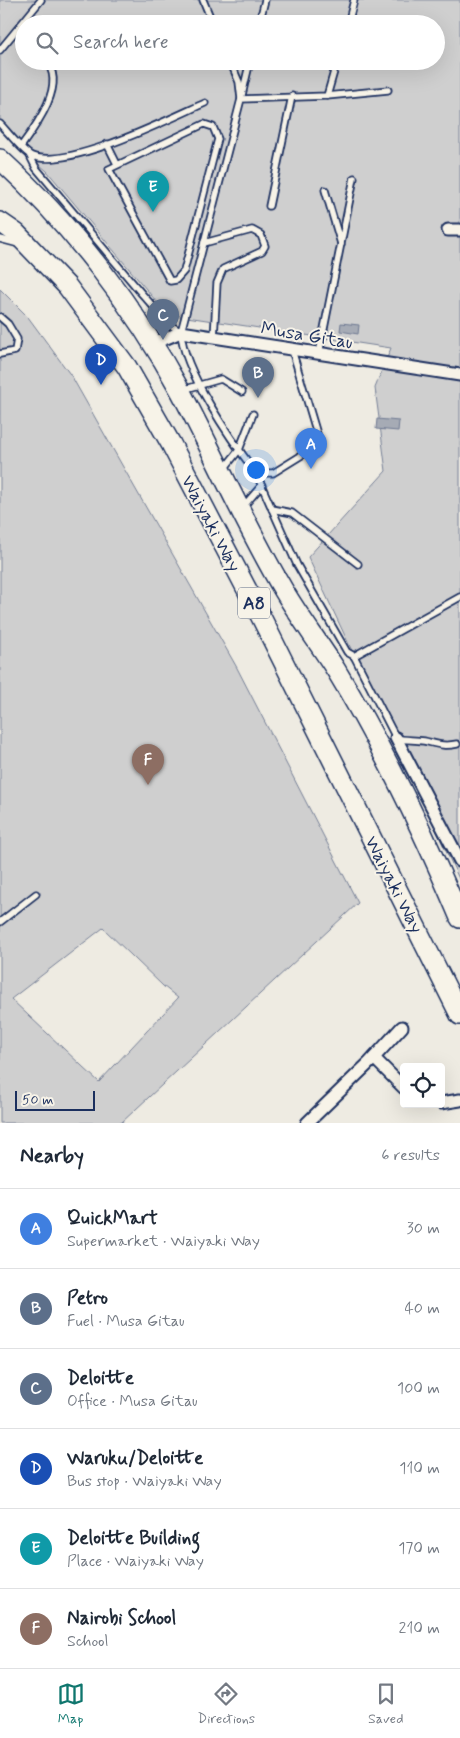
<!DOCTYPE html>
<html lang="en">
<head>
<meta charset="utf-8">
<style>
	body { margin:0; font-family:Mynerve,sans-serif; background:#f2f2f3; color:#1f2937 }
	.controls { position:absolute; right:15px; bottom:15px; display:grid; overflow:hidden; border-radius:5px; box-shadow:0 5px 20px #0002 }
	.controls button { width:45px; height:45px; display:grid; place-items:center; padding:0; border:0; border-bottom:1px solid #e0e1e3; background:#fff; color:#1f2937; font:25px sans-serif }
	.scale { position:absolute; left:15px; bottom:12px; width:80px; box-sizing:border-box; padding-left:5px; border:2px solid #1b2f5e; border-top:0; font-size:14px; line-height:18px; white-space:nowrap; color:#1b2f5e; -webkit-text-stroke:4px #f7f3e8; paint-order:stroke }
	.you { position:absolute; left:255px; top:469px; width:18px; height:18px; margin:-12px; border:4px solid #fff; border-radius:50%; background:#1a73e8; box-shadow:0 0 0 8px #1a73e833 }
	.badge { display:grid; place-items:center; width:32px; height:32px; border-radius:50%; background:#0f766e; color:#fff; font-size:16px; font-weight:700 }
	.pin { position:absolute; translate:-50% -41px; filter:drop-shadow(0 1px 2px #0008) }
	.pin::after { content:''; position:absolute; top:26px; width:18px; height:15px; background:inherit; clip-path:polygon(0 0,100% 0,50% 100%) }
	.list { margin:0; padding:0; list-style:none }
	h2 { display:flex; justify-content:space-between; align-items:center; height:65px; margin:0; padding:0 20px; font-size:21px }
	h2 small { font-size:16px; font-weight:400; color:#747a83 }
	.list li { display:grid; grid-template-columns:32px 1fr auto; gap:15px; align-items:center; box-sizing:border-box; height:80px; padding:0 20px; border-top:1px solid #e0e1e3 }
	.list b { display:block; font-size:19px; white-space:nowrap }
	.list p { margin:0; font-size:16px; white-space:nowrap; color:#747a83 }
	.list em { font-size:16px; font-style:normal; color:#747a83 }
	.icon { flex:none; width:28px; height:28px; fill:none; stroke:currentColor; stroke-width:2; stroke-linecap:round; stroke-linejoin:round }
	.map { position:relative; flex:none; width:460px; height:1123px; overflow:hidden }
	.search { position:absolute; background:#fff; box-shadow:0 5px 20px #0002; left:15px; right:15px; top:15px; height:55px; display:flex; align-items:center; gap:12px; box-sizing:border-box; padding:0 18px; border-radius:28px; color:#747a83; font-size:19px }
	.sheet { height:545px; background:#fff }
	nav { display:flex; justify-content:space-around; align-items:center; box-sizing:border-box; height:70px; border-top:1px solid #e0e1e3; background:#fff; font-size:14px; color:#747a83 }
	nav a { display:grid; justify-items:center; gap:2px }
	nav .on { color:#0f766e }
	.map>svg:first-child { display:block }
	.green { fill:#cfcfcf; stroke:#757f96; fill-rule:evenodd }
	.water { fill:#a6abb5; stroke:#6e7992 }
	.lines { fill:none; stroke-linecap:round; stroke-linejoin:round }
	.service-casing { stroke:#1b2f5e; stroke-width:9 }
	.minor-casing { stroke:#1b2f5e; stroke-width:15 }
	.trunk-casing { stroke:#1b2f5e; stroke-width:22 }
	.service { stroke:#f7f3e8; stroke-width:5.5 }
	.minor { stroke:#f7f3e8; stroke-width:11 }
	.trunk { stroke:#f7f3e8; stroke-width:19 }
	.labels { text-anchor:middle; stroke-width:4; stroke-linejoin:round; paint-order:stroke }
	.shield { fill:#f7f3e8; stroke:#5d6a87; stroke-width:1 }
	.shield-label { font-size:18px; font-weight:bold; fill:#1b2f5e }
	.street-label { font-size:19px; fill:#1b2f5e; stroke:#f7f3e8 }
</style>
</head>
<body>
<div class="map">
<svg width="460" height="1123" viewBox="0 0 460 1123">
	<rect width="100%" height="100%" fill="#eeebe2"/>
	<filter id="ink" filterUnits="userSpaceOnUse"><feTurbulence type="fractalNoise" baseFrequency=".02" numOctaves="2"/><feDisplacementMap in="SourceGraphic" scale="10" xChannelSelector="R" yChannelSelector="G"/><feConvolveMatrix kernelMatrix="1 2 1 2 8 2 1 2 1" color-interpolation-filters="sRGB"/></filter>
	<g filter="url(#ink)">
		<g class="green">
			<path d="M0 0H460V881L308 557 386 471 375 388 391 348 167 314 47 171 0 131ZM24 24H436V61H24Z"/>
			<path d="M0 289 28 317 72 377 236 666 358 903 121 1123H0ZM103 928 163 986 178 998 99 1082 11 999Z"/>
		</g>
		<g class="water">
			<polygon points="341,323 359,325 358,334 340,331"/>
			<polygon points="377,419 399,421 398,431 376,429"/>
		</g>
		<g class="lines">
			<defs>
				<g id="service">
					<polyline points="203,0 213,24"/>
					<polyline points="259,24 265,0"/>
					<polyline points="348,24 354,0"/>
					<polyline points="0,50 41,0"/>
					<polyline points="230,61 239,82 241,99"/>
					<polyline points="242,95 250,61"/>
					<polyline points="327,96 337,61"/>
					<path d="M0 124C7 131 24 153 32 156 68 170 169 119 205 103"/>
					<polygon points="204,124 213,127 218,139 184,271 176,280 170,281 109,169"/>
					<polyline points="107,144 117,164"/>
					<path d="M22 145C36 126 68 82 45 61"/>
					<polyline points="30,156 36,168 142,294 169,324 181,332"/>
					<polyline points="325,190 341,244"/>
					<polyline points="269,206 292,96"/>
					<polyline points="0,239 19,244"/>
					<polyline points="204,243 252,230 261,235 265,246 262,251 223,269 217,283 214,338"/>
					<polyline points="0,317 8,324 17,339 15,351 0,354"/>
					<path d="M292 350 317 434 315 447 273 473H256C232 441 183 371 181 332L241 99 327 96 388 90"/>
					<polyline points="319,354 354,178"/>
					<polyline points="182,390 221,379 242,392"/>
					<polyline points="224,469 239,450 253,414"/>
					<polyline points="256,473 297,565 347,652 354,656 460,597"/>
					<polyline points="242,508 262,485"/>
					<polyline points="272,509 292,513 358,564"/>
					<path d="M354 656 396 738C406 741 414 739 424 741 437 744 444 747 457 744"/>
					<polyline points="0,922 36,894"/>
				</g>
				<g id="minor">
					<polyline points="448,230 460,230"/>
					<polyline points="152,344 181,332 460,375"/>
					<polyline points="396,738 460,861"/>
					<polyline points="374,1058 404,1088"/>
					<polyline points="441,1103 460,1100"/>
					<polyline points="307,1123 369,1063 402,1027"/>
				</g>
				<g id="trunk">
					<path d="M0 159C70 223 136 309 181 392 216 458 246 527 284 591 300 618 319 643 336 670 384 749 424 833 460 918"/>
					<polyline points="0,222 16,233 67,286 127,367 171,444 255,605 460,1015"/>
				</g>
			</defs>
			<use href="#service" class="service-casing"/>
			<use href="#minor" class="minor-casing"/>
			<use href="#trunk" class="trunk-casing"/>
			<use href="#service" class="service"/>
			<use href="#minor" class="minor"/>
			<use href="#trunk" class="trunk"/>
		</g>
	</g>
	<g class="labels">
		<rect class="shield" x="238" y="587.5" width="32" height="31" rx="4"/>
		<g class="shield-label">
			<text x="254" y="609">A8</text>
		</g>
		<g class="street-label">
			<text transform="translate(307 334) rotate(9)" y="7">Musa Gitau</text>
			<text transform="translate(212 523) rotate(62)" y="7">Waiyaki Way</text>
			<text transform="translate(395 884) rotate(63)" y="7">Waiyaki Way</text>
		</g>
	</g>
</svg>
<div class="controls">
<button><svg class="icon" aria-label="locate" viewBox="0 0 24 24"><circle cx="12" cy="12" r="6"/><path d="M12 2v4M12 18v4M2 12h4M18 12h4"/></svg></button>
</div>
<div class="scale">50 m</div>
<div class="you"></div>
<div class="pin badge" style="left:311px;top:469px;background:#3f7fe0">A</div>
<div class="pin badge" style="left:258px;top:398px;background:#5c6f8a">B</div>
<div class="pin badge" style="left:163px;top:340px;background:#5c6f8a">C</div>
<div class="pin badge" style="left:101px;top:385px;background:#1a4fb4">D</div>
<div class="pin badge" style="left:153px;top:212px;background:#0f9aa8">E</div>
<div class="pin badge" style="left:148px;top:785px;background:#8d6e63">F</div>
<div class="search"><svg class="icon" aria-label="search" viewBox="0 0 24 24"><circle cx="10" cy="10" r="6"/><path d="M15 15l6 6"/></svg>Search here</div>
</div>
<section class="sheet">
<h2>Nearby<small>6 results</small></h2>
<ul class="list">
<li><span class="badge" style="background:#3f7fe0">A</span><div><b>QuickMart</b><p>Supermarket · Waiyaki Way</p></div><em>30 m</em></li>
<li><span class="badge" style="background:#5c6f8a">B</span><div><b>Petro</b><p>Fuel · Musa Gitau</p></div><em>40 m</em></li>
<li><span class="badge" style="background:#5c6f8a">C</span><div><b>Deloitte</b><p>Office · Musa Gitau</p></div><em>100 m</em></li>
<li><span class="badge" style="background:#1a4fb4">D</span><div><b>Waruku/Deloitte</b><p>Bus stop · Waiyaki Way</p></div><em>110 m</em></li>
<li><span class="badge" style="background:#0f9aa8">E</span><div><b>Deloitte Building</b><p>Place · Waiyaki Way</p></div><em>170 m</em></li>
<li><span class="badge" style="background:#8d6e63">F</span><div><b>Nairobi School</b><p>School</p></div><em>210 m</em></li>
</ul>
</section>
<nav>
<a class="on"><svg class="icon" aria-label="map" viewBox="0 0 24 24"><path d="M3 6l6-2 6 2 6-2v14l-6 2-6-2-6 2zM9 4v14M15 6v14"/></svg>Map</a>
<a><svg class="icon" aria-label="directions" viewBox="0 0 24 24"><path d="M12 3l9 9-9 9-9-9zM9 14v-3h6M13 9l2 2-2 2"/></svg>Directions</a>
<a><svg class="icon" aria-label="saved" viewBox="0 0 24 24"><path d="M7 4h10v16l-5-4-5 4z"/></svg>Saved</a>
</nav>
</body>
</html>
